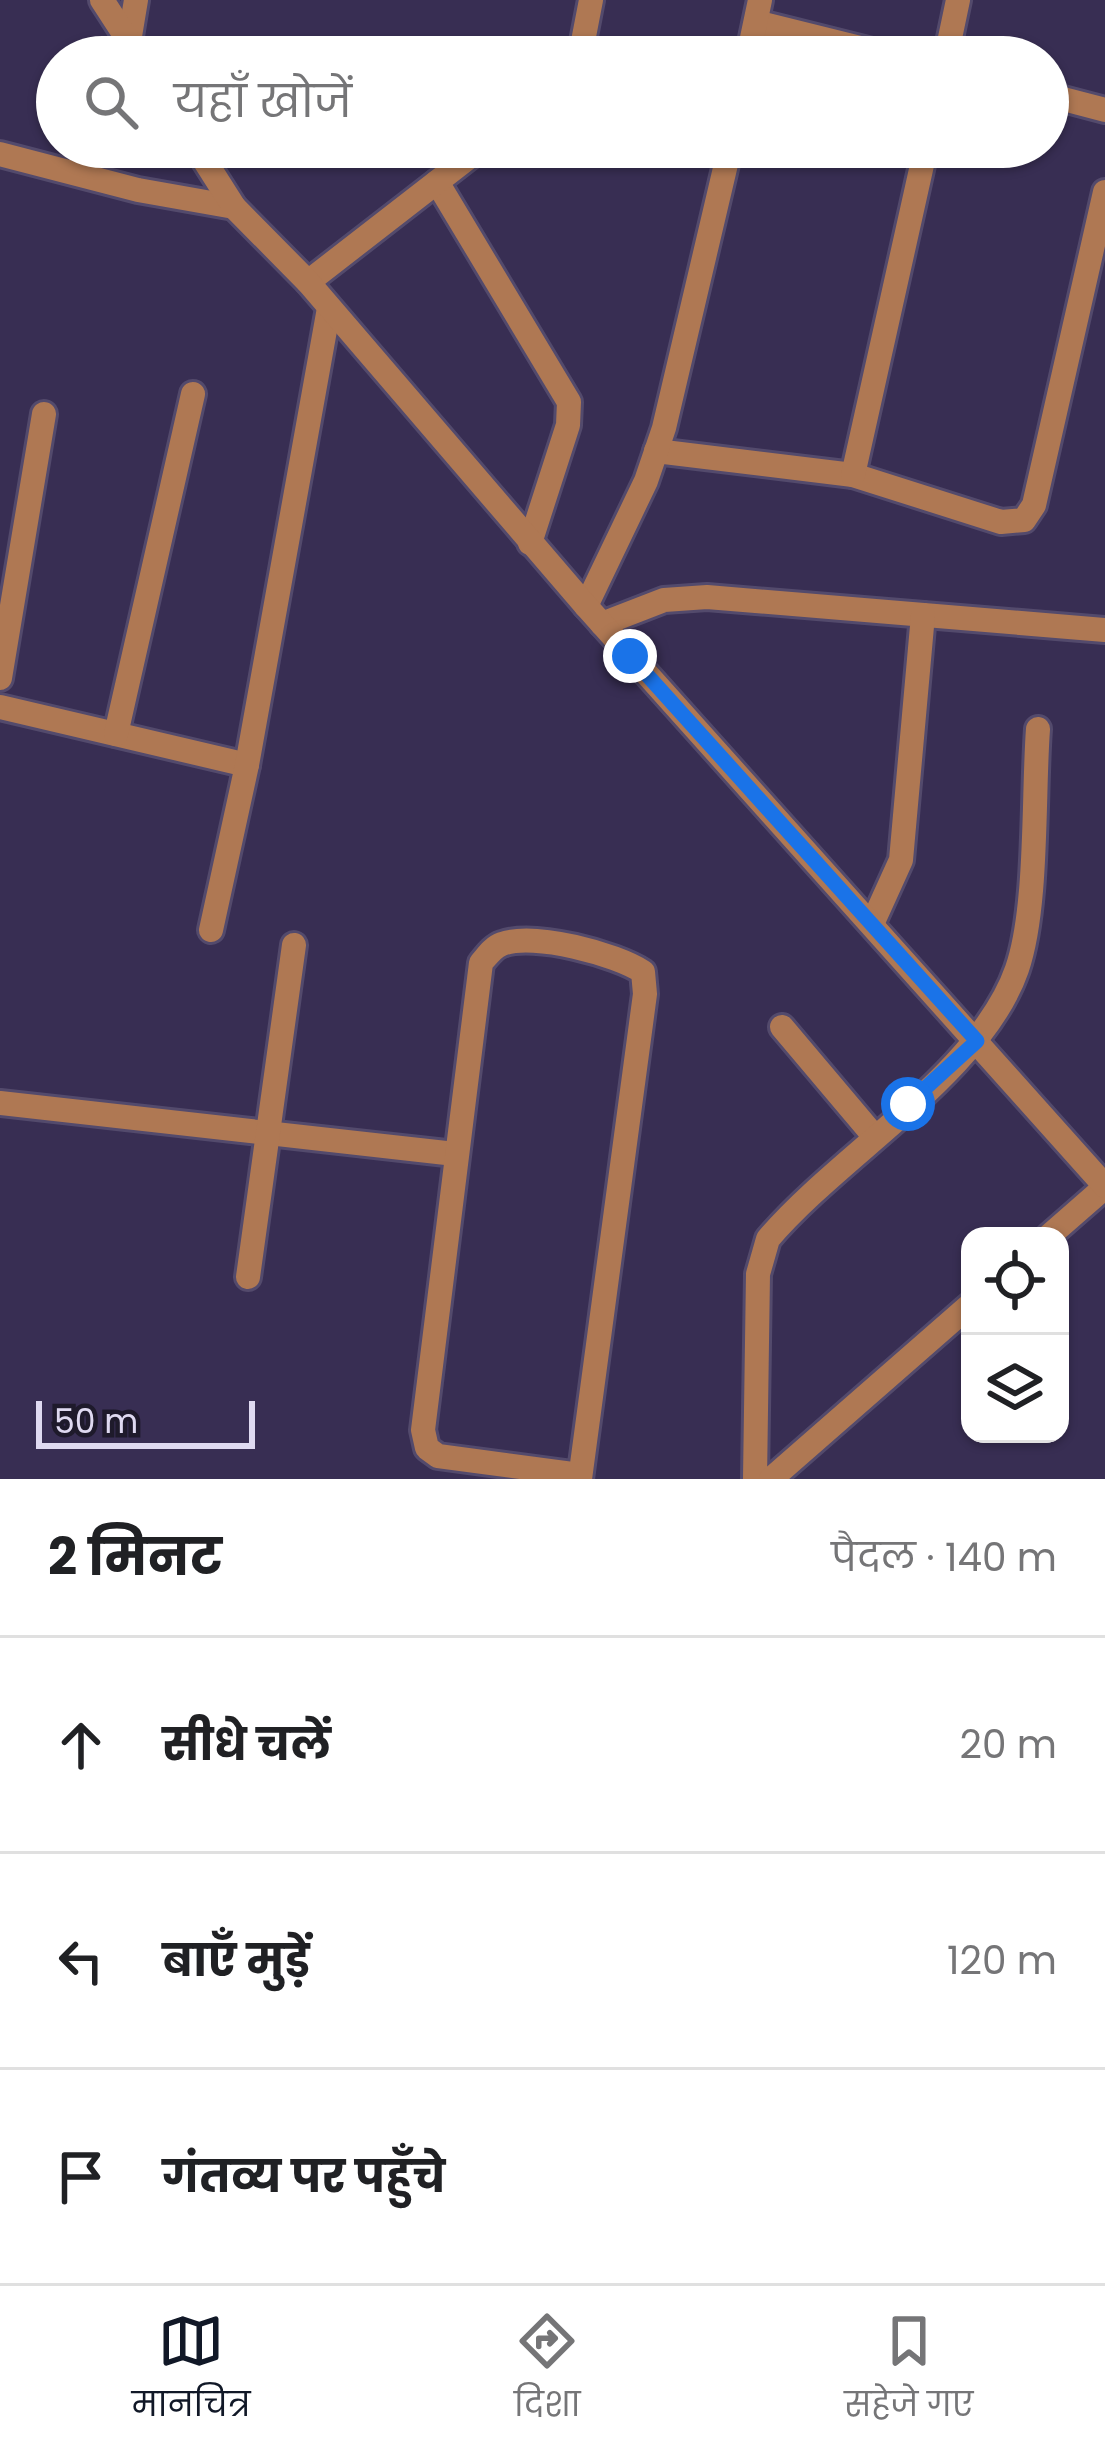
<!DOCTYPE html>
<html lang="hi">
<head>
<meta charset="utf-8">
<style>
	body { margin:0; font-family:Poppins,"Noto Sans Devanagari",sans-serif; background:#f2f2f2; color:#202124 }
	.controls { position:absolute; right:36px; bottom:36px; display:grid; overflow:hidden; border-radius:24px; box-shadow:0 3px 9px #0004 }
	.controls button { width:108px; height:108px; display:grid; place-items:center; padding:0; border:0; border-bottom:3px solid #e0e0e0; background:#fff; color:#202124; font:60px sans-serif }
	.scale { position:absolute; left:36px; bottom:30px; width:219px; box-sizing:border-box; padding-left:12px; border:6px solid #dfdaf1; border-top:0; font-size:33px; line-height:42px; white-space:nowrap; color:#dfdaf1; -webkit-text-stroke:9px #1e1a2b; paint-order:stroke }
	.stop { position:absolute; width:36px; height:36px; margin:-27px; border:9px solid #1a73e8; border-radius:50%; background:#fff }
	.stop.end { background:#1a73e8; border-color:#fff; box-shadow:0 3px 12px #0008 }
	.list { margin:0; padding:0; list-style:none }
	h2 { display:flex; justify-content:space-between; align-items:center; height:156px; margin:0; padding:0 48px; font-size:51px }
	h2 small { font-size:39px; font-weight:400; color:#757577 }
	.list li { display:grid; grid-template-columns:78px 1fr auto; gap:36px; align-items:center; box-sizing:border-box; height:216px; padding:0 48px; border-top:3px solid #e0e0e0 }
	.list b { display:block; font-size:45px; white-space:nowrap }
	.list em { font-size:39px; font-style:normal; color:#757577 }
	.icon { flex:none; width:66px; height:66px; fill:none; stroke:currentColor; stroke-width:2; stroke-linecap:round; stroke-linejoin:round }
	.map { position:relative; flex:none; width:1105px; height:1479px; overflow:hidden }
	.search { position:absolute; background:#fff; box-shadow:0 3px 9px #0004; left:36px; right:36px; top:36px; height:132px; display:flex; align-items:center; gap:30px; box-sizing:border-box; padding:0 42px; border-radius:66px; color:#757577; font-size:45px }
	.sheet { height:804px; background:#fff }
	nav { display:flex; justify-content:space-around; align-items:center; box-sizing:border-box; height:168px; border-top:3px solid #e0e0e0; background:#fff; font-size:33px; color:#757577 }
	nav a { display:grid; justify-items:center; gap:6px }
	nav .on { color:#111827 }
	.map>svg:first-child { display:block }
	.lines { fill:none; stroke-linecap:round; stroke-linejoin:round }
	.minor-casing { stroke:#534a6c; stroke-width:30 }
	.tertiary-casing { stroke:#534a6c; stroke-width:30 }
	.minor { stroke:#af7853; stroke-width:24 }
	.tertiary { stroke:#af7853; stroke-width:24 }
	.route { stroke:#1a73e8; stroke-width:15 }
</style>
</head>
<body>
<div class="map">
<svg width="1105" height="1479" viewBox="0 0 1105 1479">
	<rect width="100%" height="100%" fill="#382e53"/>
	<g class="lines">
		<defs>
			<g id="minor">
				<polyline points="756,22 896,57"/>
				<polyline points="129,42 136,0"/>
				<polyline points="580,57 591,0"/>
				<polyline points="748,57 760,0"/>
				<polyline points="946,57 958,0"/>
				<polyline points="1048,95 1105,110"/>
				<polyline points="0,154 138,190 234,207"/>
				<polyline points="437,182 569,402 568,425 530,543"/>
				<polyline points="308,282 482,147"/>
				<polyline points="656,451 853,475 1001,522 1024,520 1034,505 1105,192"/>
				<polyline points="853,475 926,147"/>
				<polyline points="586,606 646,481 664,428 730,147"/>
				<polyline points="602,624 664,600 707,597 1105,630"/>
				<polyline points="0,678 44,414"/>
				<polyline points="0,707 247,765"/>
				<polyline points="116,734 193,394"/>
				<polyline points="872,924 901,860 923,615"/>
				<polyline points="211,930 247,765 329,308"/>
				<polyline points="782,1027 874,1136"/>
				<polyline points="0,1103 455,1154"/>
				<polyline points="1049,1236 1105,1187"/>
				<polyline points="248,1277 294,945"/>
				<path d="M580 1479 645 994 643 972C616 954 534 932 502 944 493 947 487 956 481 963L423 1430 427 1448 438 1456 580 1475"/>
				<path d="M755 1479 758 1274 768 1239C840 1154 981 1073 1017 969 1038 908 1033 796 1038 729"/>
				<polyline points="771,1479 970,1305"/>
			</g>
			<g id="tertiary">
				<polyline points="102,0 139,57"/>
				<polyline points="196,147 234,207 308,282 586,606 1105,1186"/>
			</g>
		</defs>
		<use href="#minor" class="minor-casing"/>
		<use href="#tertiary" class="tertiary-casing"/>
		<use href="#minor" class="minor"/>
		<use href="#tertiary" class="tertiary"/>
	</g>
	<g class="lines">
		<polyline class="route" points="630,656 977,1041 908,1104"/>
	</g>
</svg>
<div class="controls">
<button><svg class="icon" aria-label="locate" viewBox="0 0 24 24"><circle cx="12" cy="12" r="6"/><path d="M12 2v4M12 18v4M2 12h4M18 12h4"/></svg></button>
<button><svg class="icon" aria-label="layers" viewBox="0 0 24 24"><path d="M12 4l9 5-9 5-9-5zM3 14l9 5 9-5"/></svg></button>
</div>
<div class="scale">50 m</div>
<div class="stop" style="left:908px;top:1104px"></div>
<div class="stop end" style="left:630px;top:656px"></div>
<div class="search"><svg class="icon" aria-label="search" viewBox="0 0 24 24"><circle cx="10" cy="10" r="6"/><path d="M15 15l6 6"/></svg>यहाँ खोजें</div>
</div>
<section class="sheet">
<h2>2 मिनट<small>पैदल · 140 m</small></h2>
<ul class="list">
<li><svg class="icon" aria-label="ahead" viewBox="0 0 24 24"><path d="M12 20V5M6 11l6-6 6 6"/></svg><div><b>सीधे चलें</b></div><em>20 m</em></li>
<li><svg class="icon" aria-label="left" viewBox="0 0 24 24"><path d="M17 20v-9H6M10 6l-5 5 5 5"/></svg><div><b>बाएँ मुड़ें</b></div><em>120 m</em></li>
<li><svg class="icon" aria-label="arrive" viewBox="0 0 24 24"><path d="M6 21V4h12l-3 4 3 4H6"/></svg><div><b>गंतव्य पर पहुँचे</b></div></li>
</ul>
</section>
<nav>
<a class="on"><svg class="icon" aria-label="map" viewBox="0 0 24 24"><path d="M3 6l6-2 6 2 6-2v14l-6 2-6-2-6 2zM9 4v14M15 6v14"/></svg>मानचित्र</a>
<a><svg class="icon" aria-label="directions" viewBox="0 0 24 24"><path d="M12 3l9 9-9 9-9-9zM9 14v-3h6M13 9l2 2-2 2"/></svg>दिशा</a>
<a><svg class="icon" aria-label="saved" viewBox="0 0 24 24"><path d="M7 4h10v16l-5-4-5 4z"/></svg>सहेजे गए</a>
</nav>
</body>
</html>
